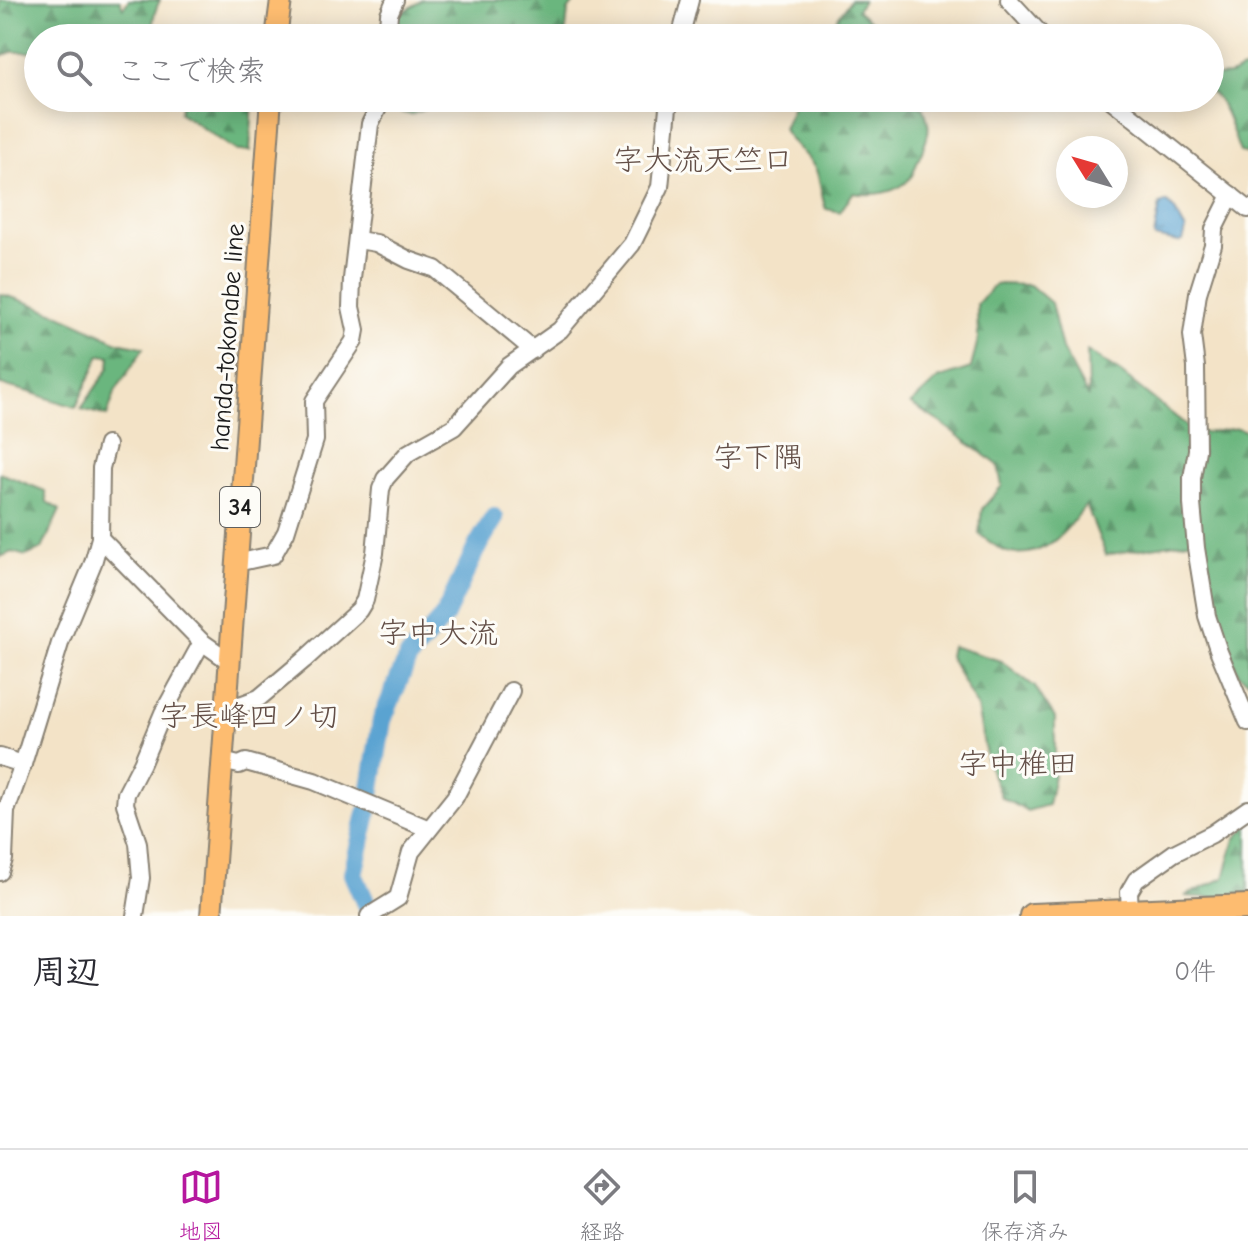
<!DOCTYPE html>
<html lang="ja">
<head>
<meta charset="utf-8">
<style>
	body { margin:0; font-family:"Comic Neue","Klee One",sans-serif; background:#f2f2f3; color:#2b2b33 }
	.compass { position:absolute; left:1056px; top:136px; width:72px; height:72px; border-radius:50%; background:#fff; box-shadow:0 4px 20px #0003; rotate:307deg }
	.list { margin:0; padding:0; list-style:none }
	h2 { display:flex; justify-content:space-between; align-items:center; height:104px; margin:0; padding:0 32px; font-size:34px }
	h2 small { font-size:26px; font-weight:400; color:#7c7c81 }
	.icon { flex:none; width:44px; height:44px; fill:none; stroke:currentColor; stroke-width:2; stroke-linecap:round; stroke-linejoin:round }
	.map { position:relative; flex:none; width:1248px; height:916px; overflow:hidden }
	.search { position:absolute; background:#fff; box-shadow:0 4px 20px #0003; left:24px; right:24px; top:24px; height:88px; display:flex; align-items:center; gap:20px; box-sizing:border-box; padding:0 28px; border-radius:44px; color:#7c7c81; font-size:30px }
	.sheet { height:232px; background:#fff }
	nav { display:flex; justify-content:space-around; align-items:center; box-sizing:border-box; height:112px; border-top:2px solid #e1e1e2; background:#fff; font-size:22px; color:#7c7c81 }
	nav a { display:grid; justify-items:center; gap:4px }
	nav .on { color:#b5179e }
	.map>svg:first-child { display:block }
	.forest { fill:url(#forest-firs); stroke:#44694d; stroke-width:2 }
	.water { fill:url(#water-ripples); stroke:#3b6076; stroke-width:2 }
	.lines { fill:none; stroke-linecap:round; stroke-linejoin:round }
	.river { stroke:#5aa3d1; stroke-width:20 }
	.minor-casing { stroke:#888072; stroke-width:20 }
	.major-casing { stroke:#888072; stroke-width:24 }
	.highway-casing { stroke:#888072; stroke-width:28 }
	.minor { stroke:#fff; stroke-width:16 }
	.major { stroke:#fdbc70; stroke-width:20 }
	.highway { stroke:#fdbc70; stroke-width:24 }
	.labels { text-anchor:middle; stroke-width:6; stroke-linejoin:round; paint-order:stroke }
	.shield { fill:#fdfcf7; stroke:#605f5e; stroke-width:2 }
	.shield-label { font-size:24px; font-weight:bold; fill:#1c1c1c }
	.street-label { font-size:26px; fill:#1c1c1c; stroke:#fdfcf7 }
	.quarter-label { font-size:30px; fill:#634f47; stroke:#fdfcf7 }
</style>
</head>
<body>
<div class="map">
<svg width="1248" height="916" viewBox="0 0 1248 916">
	<defs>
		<pattern id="forest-firs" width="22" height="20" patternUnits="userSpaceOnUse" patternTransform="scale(2)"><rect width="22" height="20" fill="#6bb67e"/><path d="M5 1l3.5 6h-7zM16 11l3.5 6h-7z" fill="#579366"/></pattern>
		<pattern id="water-ripples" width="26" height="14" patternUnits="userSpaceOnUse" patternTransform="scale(2)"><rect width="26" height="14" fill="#5aa3d1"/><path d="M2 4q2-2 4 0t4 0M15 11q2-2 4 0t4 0" fill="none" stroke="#4a84a9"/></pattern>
	</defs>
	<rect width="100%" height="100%" fill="#fdfcf7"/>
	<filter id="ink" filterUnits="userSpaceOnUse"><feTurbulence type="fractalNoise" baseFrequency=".0125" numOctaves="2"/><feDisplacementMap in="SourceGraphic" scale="16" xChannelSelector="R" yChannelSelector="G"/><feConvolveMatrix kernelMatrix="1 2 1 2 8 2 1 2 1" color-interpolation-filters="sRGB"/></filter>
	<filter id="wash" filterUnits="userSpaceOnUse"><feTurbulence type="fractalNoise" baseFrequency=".006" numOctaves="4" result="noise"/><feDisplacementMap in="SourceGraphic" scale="32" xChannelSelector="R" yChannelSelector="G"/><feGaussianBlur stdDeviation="1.8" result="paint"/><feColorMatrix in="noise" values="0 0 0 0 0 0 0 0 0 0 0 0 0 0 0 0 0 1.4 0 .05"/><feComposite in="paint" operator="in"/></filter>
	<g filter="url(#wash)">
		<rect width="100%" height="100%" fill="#f3e3c7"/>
		<g class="forest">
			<path d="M0 0H120L123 8 129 0H160C154 12 150 26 156 38H38V52H12L0 56Z"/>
			<polygon points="422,0 576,0 568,11 565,38 391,38 392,19"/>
			<polygon points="850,0 863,0 857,10 890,38 816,38 831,28"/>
			<path d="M1243 69 1248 70V154L1240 152C1231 130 1228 107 1210 91V71L1218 76 1230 75Z"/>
			<polygon points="184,98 253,98 250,151 237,151 179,112"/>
			<polygon points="388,98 491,98 459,108 427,108 411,115 387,108"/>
			<path d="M793 98H900L923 107C932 127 929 135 921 154 917 161 915 171 911 177 899 194 870 196 853 193L840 212 826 209C821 197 821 182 816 170 808 154 791 145 783 129L794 103Z"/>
			<path d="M996 284 1030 285 1051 303 1062 349 1088 397 1087 351 1121 373 1190 428 1204 433 1238 428 1248 432V681L1239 675 1203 585 1200 539 1106 555 1086 505C1067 530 1047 558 1011 553 1001 552 988 540 979 534L982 509 1002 486 998 465 941 423 911 404 938 379 971 368 978 339 977 304Z"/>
			<path d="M0 294C41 305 76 321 113 340 123 345 134 344 144 348L116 390 107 416 81 409 109 368 110 356 100 355 76 407C50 400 26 389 0 385Z"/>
			<polygon points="0,473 45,491 47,502 60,510 42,549 26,556 12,552 0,557"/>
			<polygon points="951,646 1001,661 1035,687 1055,718 1055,770 1048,805 1027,811 1001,797 987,761 977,707 949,656"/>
			<polygon points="1248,825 1248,900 1185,896 1224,878 1235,839"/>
		</g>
		<polygon class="water" points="1166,202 1174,209 1186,230 1183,241 1178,242 1154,237 1160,204"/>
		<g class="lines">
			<g class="river">
				<polyline points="370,794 382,720 408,658 444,617 478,545 494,518"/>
				<polyline points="366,904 353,874 367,813"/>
			</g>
		</g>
	</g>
	<g filter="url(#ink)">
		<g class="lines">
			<defs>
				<g id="minor">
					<polyline points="1009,0 1044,38"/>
					<polyline points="387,38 389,14 395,0"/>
					<polyline points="680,38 690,0"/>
					<polyline points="1109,98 1248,209"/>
					<polyline points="1231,195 1214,229 1213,245 1198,293 1192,335 1196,367 1197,450 1192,478 1192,504 1196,548 1207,616 1219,652 1248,722"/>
					<polyline points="358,240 376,243 409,260 435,269 533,350"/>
					<polyline points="100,538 202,642 229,661"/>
					<polyline points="236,563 273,555 286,532 315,440 314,401 354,341 356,330 351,307 352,279 370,124 383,98"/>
					<polyline points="227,704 240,705 259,698 304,660 359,610 365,600 375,553 381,489 385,479 408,453 454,427 509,366 560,330 632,244 660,187 669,98"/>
					<polyline points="0,757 23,764"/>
					<polyline points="222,761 239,765 246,762 314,781 429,829"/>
					<polyline points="0,872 4,859 6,811 23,764 61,640 93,563 100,538 101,468 107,445"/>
					<polyline points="1130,911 1129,892 1136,880 1174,853 1212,834 1248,809"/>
					<polyline points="135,916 141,878 138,843 125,804 126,794 142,763 163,713 202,642"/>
					<polyline points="369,916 398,898 411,852 455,797 511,691"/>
				</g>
				<g id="major">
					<polyline points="276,38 281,0"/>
					<polyline points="211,916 271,98"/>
				</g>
				<polyline id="highway" points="1032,916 1248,907"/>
			</defs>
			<use href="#minor" class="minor-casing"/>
			<use href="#major" class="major-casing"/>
			<use href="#highway" class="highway-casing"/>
			<use href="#minor" class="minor"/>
			<use href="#major" class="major"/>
			<use href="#highway" class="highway"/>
		</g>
	</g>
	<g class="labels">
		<rect class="shield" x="220" y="487" width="40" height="40" rx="6"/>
		<g class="shield-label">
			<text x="240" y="515">34</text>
		</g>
		<g class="street-label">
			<text transform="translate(227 337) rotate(-86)" y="9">handa-tokonabe line</text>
		</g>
		<g class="quarter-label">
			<text x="703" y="170">字大流天竺口</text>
			<text x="758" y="467">字下隅</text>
			<text x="438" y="643">字中大流</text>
			<text x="249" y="726">字長峰四ノ切</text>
			<text x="1018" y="774">字中椎田</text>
		</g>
	</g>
</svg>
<svg class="compass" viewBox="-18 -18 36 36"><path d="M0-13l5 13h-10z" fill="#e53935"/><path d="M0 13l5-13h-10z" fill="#7c7c81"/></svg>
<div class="search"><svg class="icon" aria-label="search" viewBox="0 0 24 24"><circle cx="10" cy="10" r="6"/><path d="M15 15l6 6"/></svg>ここで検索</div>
</div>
<section class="sheet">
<h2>周辺<small>0件</small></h2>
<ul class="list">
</ul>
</section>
<nav>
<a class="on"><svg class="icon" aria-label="map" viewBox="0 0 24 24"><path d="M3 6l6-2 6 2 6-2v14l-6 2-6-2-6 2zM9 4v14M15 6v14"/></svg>地図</a>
<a><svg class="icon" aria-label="directions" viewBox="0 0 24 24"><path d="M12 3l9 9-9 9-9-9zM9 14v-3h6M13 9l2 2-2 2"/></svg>経路</a>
<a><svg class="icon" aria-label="saved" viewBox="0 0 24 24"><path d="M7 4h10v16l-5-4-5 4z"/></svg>保存済み</a>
</nav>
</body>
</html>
